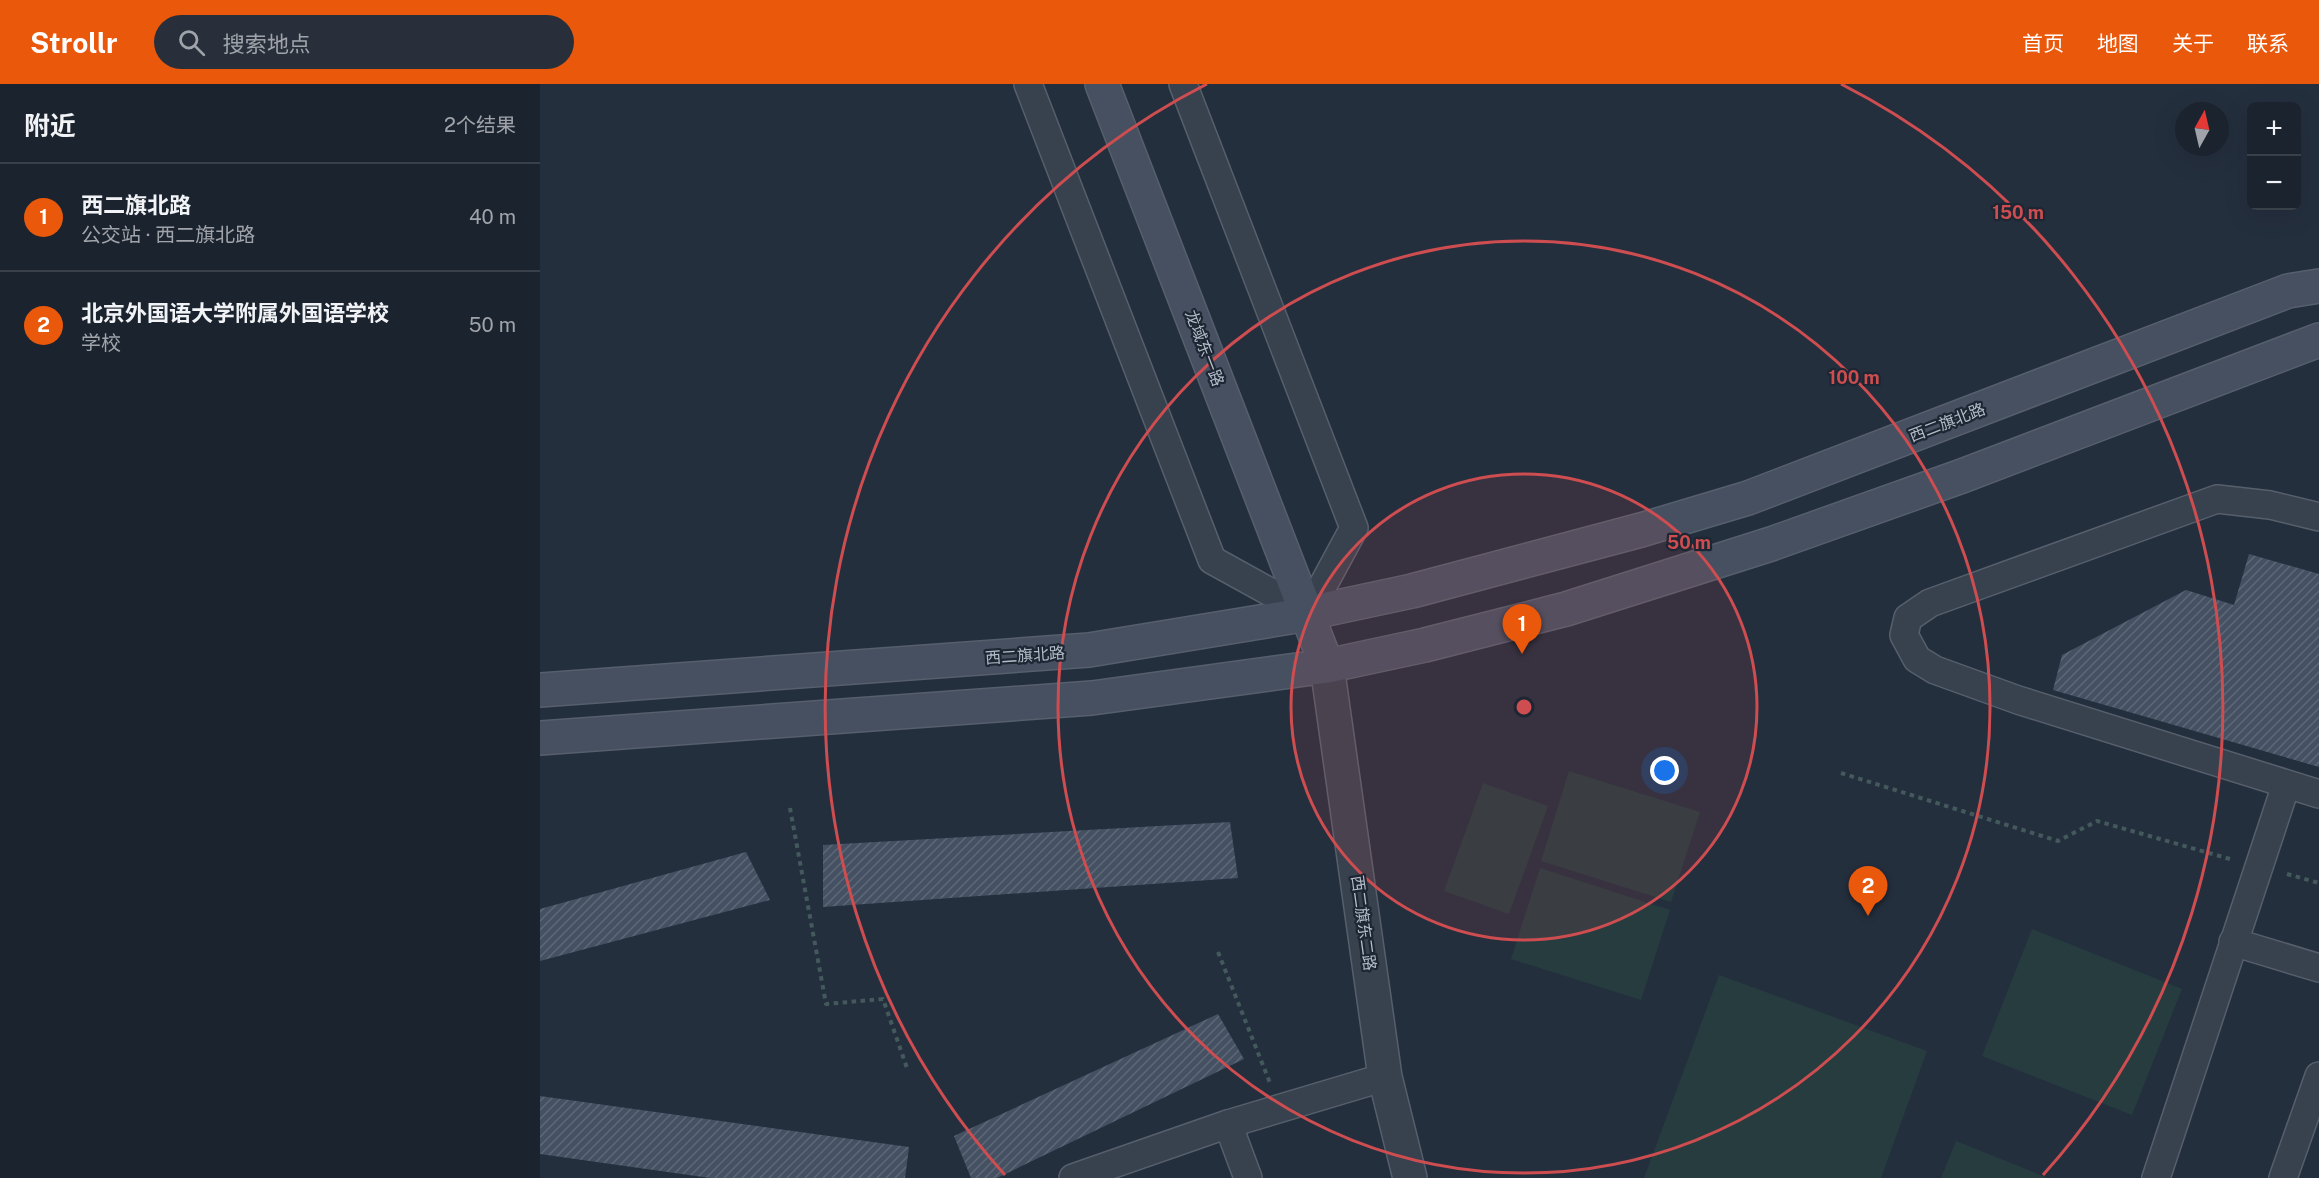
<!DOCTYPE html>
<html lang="zh">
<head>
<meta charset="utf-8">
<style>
	body { margin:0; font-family:"Public Sans","Noto Sans SC",sans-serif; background:#282f3a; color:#f1f3f6 }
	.controls { position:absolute; right:18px; top:18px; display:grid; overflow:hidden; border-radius:9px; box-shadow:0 6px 24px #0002 }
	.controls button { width:54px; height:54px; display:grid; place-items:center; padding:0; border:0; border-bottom:2px solid #39404a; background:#1b232e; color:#f1f3f6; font:30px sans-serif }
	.compass { position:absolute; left:1635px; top:18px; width:54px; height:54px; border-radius:50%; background:#1b232e; box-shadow:0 6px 24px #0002; rotate:8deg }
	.you { position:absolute; left:1125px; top:687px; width:21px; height:21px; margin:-15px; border:4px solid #fff; border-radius:50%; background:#1a73e8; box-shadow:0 0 0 9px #1a73e833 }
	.badge { display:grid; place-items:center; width:39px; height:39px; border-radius:50%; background:#ea580c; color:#fff; font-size:20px; font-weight:700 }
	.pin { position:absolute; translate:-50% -50px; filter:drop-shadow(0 2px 3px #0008) }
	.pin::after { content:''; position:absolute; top:32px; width:21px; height:18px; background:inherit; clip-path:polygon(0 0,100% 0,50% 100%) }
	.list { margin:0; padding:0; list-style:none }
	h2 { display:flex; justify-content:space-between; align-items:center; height:78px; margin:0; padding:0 24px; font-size:26px }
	h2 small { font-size:20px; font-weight:400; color:#a0a4aa }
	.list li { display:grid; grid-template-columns:39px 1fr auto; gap:18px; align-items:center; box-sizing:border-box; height:108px; padding:0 24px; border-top:2px solid #39404a }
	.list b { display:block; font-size:22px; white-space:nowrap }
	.list p { margin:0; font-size:20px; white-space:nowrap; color:#a0a4aa }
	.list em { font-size:20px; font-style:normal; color:#a0a4aa }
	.icon { flex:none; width:33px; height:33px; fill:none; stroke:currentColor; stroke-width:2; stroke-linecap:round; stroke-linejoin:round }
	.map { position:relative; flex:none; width:1779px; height:1094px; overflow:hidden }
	header { display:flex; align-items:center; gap:36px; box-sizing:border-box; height:84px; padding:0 30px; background:#ea580c; color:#fff }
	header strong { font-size:28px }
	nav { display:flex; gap:33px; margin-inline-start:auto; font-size:21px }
	.search { width:420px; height:54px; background:#282f3a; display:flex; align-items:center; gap:15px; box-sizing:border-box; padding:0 21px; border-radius:33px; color:#a0a4aa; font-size:22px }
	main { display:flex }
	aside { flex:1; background:#1b232e }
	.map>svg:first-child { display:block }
	.pitch { fill:#263c3f }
	.building { fill:url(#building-hatch) }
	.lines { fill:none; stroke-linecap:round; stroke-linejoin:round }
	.minor-casing { stroke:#565f6c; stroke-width:30 }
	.tertiary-casing { stroke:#565f6c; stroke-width:36 }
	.secondary-casing { stroke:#565f6c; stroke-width:36 }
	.path { stroke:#44595c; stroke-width:4; stroke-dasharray:4.5 4.5; stroke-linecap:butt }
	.minor { stroke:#38414e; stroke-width:27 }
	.tertiary { stroke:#38414e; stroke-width:33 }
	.secondary { stroke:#465061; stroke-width:33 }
	.ring { fill:none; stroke:#ce4d50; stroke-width:3 }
	.labels { text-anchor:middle; stroke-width:4.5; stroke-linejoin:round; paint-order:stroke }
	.street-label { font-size:16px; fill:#b4bcc9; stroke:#1d2633 }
	.centre { fill:#ce4d50; stroke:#1d2633; stroke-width:3 }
	.ring-label { font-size:18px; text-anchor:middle; font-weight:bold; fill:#ce4d50; stroke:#1d2633; stroke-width:4.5; stroke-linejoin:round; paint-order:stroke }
</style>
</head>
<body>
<header>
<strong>Strollr</strong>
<div class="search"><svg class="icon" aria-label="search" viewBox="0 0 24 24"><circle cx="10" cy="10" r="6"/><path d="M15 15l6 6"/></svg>搜索地点</div>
<nav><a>首页</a><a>地图</a><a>关于</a><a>联系</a></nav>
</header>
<main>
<aside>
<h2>附近<small>2个结果</small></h2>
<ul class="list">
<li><span class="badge">1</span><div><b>西二旗北路</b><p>公交站 · 西二旗北路</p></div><em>40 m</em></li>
<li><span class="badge">2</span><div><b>北京外国语大学附属外国语学校</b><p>学校</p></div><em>50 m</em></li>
</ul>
</aside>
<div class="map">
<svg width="1779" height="1094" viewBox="0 0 1779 1094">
	<defs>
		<pattern id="building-hatch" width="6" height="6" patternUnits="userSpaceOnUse" patternTransform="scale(1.5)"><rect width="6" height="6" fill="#455162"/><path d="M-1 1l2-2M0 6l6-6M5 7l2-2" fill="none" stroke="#5d6877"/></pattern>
	</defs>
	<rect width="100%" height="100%" fill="#242f3e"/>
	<g class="pitch">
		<polygon points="1029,687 1160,728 1131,818 1001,777"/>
		<polygon points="943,699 1008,722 969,830 904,807"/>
		<polygon points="1000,784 1130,826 1101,916 971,875"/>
		<polygon points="1492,845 1642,905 1592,1031 1442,972"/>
		<polygon points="1179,891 1387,967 1341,1094 1104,1094"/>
		<polygon points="1416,1057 1508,1094 1401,1094"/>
	</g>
	<g class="building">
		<polygon points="1709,470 1779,490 1779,683 1513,606 1522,571 1646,506 1694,521"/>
		<polygon points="690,738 698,794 283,823 283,761"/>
		<polygon points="206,768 230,816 0,877 0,825"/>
		<polygon points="678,930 704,975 457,1094 431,1094 414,1052"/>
		<polygon points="0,1012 369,1063 365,1094 170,1094 0,1070"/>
	</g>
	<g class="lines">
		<defs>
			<g id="minor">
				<polyline points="488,0 672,476 768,529 814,444 643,0"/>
				<polyline points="1779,433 1730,421 1677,415 1390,519 1368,534 1364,551 1377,575 1395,586 1478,616 1779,710"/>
				<polyline points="1693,858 1779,884"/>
				<polyline points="688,1040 708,1094"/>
				<polyline points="533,1094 688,1040 845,993"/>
				<polyline points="1616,1094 1746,701"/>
				<polyline points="1743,1094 1779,992"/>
			</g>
			<polyline id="tertiary" points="787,582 845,993 870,1094"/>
			<g id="secondary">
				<polyline points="562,0 787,582"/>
				<polyline points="0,606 549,566 750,533 872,507 1101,446 1208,414 1748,207 1779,202"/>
				<polyline points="0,654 552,614 787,582 885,561 1026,525 1231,460 1422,392 1779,256"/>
			</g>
		</defs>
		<use href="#minor" class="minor-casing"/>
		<use href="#tertiary" class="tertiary-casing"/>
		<use href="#secondary" class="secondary-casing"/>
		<g class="path">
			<polyline points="1301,689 1518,757 1557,737 1690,775"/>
			<polyline points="250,724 286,920 343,915 367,984"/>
			<polyline points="1747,790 1779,799"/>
			<polyline points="678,868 730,999"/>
		</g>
		<use href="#minor" class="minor"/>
		<use href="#tertiary" class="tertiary"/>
		<use href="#secondary" class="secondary"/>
	</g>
	<circle cx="984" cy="623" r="233" fill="#ce4d50" fill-opacity=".12"/>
	<g class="ring">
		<circle cx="984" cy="623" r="233"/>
		<circle cx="984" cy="623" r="466"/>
		<path d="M465 1091A699 699 0 0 1 667 0M1301 0A699 699 0 0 1 1503 1091"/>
	</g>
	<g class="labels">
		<g class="street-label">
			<text transform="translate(665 264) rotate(69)" y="6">龙域东一路</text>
			<text transform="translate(1407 338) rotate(-21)" y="6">西二旗北路</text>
			<text transform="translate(485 571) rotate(-4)" y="6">西二旗北路</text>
			<text transform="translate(824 839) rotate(82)" y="6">西二旗东二路</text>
		</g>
	</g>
	<circle cx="984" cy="623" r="9" class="centre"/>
	<g class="ring-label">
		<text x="1478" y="135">150 m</text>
		<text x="1314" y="300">100 m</text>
		<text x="1149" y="465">50 m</text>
	</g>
</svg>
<div class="controls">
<button>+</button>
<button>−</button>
</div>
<svg class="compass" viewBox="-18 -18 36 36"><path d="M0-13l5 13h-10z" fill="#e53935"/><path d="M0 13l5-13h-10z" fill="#a0a4aa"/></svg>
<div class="you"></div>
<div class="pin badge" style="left:982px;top:570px">1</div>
<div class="pin badge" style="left:1328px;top:832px">2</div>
</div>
</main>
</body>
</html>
